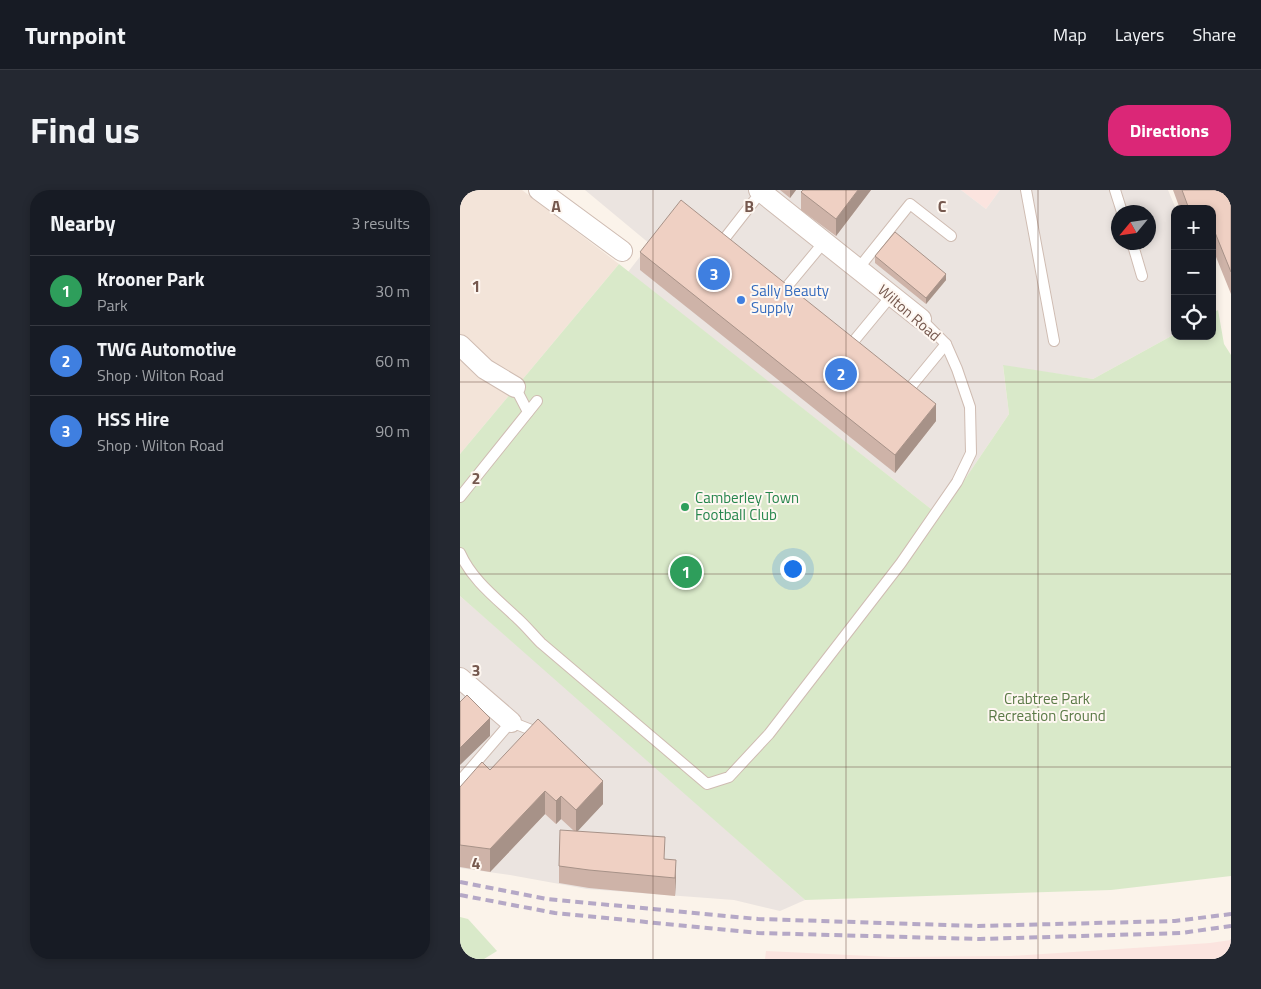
<!DOCTYPE html>
<html lang="en">
<head>
<meta charset="utf-8">
<style>
	body { margin:0; font-family:"Titillium Web",sans-serif; background:#242831; color:#f1f3f6 }
	.controls { position:absolute; right:15px; top:15px; display:grid; overflow:hidden; border-radius:10px; box-shadow:0 2px 8px #0003 }
	.controls button { width:45px; height:45px; display:grid; place-items:center; padding:0; border:0; border-bottom:1px solid #363941; background:#171b24; color:#f1f3f6; font:25px sans-serif }
	.compass { position:absolute; left:651px; top:15px; width:45px; height:45px; border-radius:50%; background:#171b24; box-shadow:0 2px 8px #0003; rotate:241deg }
	.you { position:absolute; left:332px; top:378px; width:18px; height:18px; margin:-12px; border:4px solid #fff; border-radius:50%; background:#1a73e8; box-shadow:0 0 0 8px #1a73e833 }
	.badge { display:grid; place-items:center; width:32px; height:32px; border-radius:50%; background:#db2777; color:#fff; font-size:16px; font-weight:700 }
	.pin { position:absolute; translate:-50% -50%; border:2px solid #fff; box-shadow:0 1px 5px #0006 }
	.list { margin:0; padding:0; list-style:none }
	h2 { display:flex; justify-content:space-between; align-items:center; height:65px; margin:0; padding:0 20px; font-size:21px }
	h2 small { font-size:16px; font-weight:400; color:#9ea1a6 }
	.list li { display:grid; grid-template-columns:32px 1fr auto; gap:15px; align-items:center; box-sizing:border-box; height:70px; padding:0 20px; border-top:1px solid #363941 }
	.list b { display:block; font-size:19px; white-space:nowrap }
	.list p { margin:0; font-size:16px; white-space:nowrap; color:#9ea1a6 }
	.list em { font-size:16px; font-style:normal; color:#9ea1a6 }
	.icon { flex:none; width:28px; height:28px; fill:none; stroke:currentColor; stroke-width:2; stroke-linecap:round; stroke-linejoin:round }
	.map { position:relative; flex:none; width:771px; height:769px; overflow:hidden; border-radius:20px }
	header { display:flex; align-items:center; gap:30px; box-sizing:border-box; height:70px; padding:0 25px; background:#171b24; border-bottom:1px solid #363941 }
	header strong { font-size:24px }
	nav { display:flex; gap:28px; margin-inline-start:auto; font-size:18px }
	.intro { display:flex; align-items:center; justify-content:space-between; box-sizing:border-box; height:120px; padding:0 30px }
	h1 { margin:0; font-size:35px }
	.button { padding:12px 22px; border-radius:20px; background:#db2777; color:#fff; font-size:18px; font-weight:700 }
	main { display:flex; gap:30px; padding:0 30px }
	aside { flex:1; background:#171b24; border-radius:20px; box-shadow:0 2px 8px #0003 }
	.map>svg:first-child { display:block }
	.residential { fill:#f3e4d9 }
	.commercial { fill:#fbe4df }
	.industrial { fill:#ebe4e0; fill-rule:evenodd }
	.green { fill:#d9e9c9 }
	.lines { fill:none; stroke-linecap:round; stroke-linejoin:round }
	.lane-casing { stroke:#cfbcb2; stroke-width:12 }
	.street-casing { stroke:#cfbcb2; stroke-width:22 }
	.lane { stroke:#fff; stroke-width:10 }
	.street { stroke:#fff; stroke-width:20 }
	.rail { stroke:#b5a8c6; stroke-width:4; stroke-dasharray:8 5; stroke-linecap:butt }
	.wall { fill:#ceb3a8 }
	.shaded-wall { fill:#a79288 }
	.building { fill:#efd0c3; stroke:#a79288 }
	.grid { fill:none; stroke:#75584e; stroke-width:1; stroke-opacity:0.55 }
	.shop-dot { fill:#3f7fe0; stroke:#fef7f1; stroke-width:2 }
	.leisure-dot { fill:#2e9e5b; stroke:#fef7f1; stroke-width:2 }
	.labels { text-anchor:middle; stroke-width:4; stroke-linejoin:round; paint-order:stroke }
	.shop-label { font-size:15px; fill:#366cbe; stroke:#fef7f1; text-anchor:start }
	.street-label { font-size:15px; fill:#75584e; stroke:#fef7f1 }
	.leisure-label { font-size:15px; fill:#27864d; stroke:#fef7f1; text-anchor:start }
	.park-label { font-size:15px; fill:#5b7a47; stroke:#fef7f1 }
	.grid-label { font-size:16px; text-anchor:middle; font-weight:bold; fill:#75584e; stroke:#fef7f1; stroke-width:4; stroke-linejoin:round; paint-order:stroke }
</style>
</head>
<body>
<header>
<strong>Turnpoint</strong>
<nav><a>Map</a><a>Layers</a><a>Share</a></nav>
</header>
<div class="intro"><h1>Find us</h1><a class="button">Directions</a></div>
<main>
<aside>
<h2>Nearby<small>3 results</small></h2>
<ul class="list">
<li><span class="badge" style="background:#2e9e5b">1</span><div><b>Krooner Park</b><p>Park</p></div><em>30 m</em></li>
<li><span class="badge" style="background:#3f7fe0">2</span><div><b>TWG Automotive</b><p>Shop · Wilton Road</p></div><em>60 m</em></li>
<li><span class="badge" style="background:#3f7fe0">3</span><div><b>HSS Hire</b><p>Shop · Wilton Road</p></div><em>90 m</em></li>
</ul>
</aside>
<div class="map">
<svg width="771" height="769" viewBox="0 0 771 769">
	<rect width="100%" height="100%" fill="#fbf3ea"/>
	<polygon class="residential" points="0,0 62,0 159,74 0,264"/>
	<g class="commercial">
		<polygon points="501,0 540,0 526,19"/>
		<polygon points="771,750 771,769 305,769 306,761 431,767 551,766 750,753"/>
	</g>
	<g class="industrial">
		<path d="M125 0H501L526 19 540 0H708L716 19 715 144 633 189 543 176 549 224 480 326 168 82 190 54ZM658 22H688V52H658Z"/>
		<polygon points="0,406 118,508 345,710 320,721 274,710 127,699 50,685 0,678"/>
	</g>
	<g class="green">
		<polygon points="159,74 480,326 549,224 543,175 633,189 715,144 715,146 752,146 752,123 758,120 764,154 771,165 771,686 651,700 345,710 0,406 0,264"/>
		<polygon points="0,727 8,729 37,761 24,769 0,769"/>
	</g>
	<g class="lines">
		<defs>
			<g id="lane">
				<polyline points="566,0 594,151"/>
				<polyline points="655,0 662,22"/>
				<polyline points="265,48 301,2"/>
				<polyline points="672,52 682,86"/>
				<polyline points="398,79 450,14 491,46"/>
				<polyline points="325,99 364,52"/>
				<polyline points="393,152 431,106"/>
				<polyline points="55,197 68,222"/>
				<polyline points="449,199 486,154"/>
				<polyline points="0,307 77,211"/>
				<path d="M0 363C12 390 36 408 57 428 66 436 73 445 81 453L247 594 269 587 309 544 441 373 497 292 511 263 510 217 497 179 486 154 461 129"/>
				<polyline points="0,591 51,532 74,541 78,545"/>
			</g>
			<g id="street">
				<polyline points="79,0 162,61"/>
				<polyline points="299,0 461,129"/>
				<polyline points="0,155 25,179 55,197"/>
				<polyline points="0,488 51,532"/>
			</g>
		</defs>
		<use href="#lane" class="lane-casing"/>
		<use href="#street" class="street-casing"/>
		<use href="#lane" class="lane"/>
		<use href="#street" class="street"/>
		<g class="rail">
			<polyline points="0,692 87,709 298,729 518,736 715,731 771,724"/>
			<polyline points="0,705 95,723 298,743 520,749 721,743 771,736"/>
		</g>
	</g>
	<g class="wall">
		<polygon points="320,0 336,0 330,8"/>
		<polygon points="343,0 411,0 376,46 341,20 341,2"/>
		<polygon points="713,0 771,0 771,104 752,57 752,19 720,19"/>
		<polygon points="180,62 476,231 435,283 180,80"/>
		<polygon points="415,66 486,90 466,114 415,73"/>
		<polygon points="30,580 143,614 117,641 205,669 216,687 215,706 129,698 99,693 99,676 114,641 101,629 96,634 85,624 30,682 0,677 0,597"/>
	</g>
	<g class="shaded-wall">
		<polygon points="330,0 336,0 330,8"/>
		<polygon points="398,0 411,0 376,46 376,29"/>
		<polygon points="486,84 486,90 466,114 466,108"/>
		<polygon points="476,214 476,231 435,283 435,265"/>
		<polygon points="30,528 30,546 0,575 0,586 0,558"/>
		<polygon points="143,591 143,614 116,643 116,620"/>
		<polygon points="85,601 85,624 30,682 30,659"/>
		<polygon points="101,606 101,629 96,634 96,611"/>
		<polygon points="216,670 216,687 215,706 215,688"/>
	</g>
	<g class="building">
		<polygon points="343,0 398,0 376,29 341,2"/>
		<polygon points="722,0 771,0 771,82 752,35 752,19 729,19"/>
		<polygon points="221,10 476,214 435,265 180,62"/>
		<polygon points="435,42 486,84 466,108 415,66"/>
		<polygon points="7,505 30,528 0,558 0,512"/>
		<polygon points="78,529 143,591 116,620 101,606 96,611 85,601 30,659 0,655 0,597 22,572 30,580"/>
		<polygon points="100,640 205,647 204,669 216,670 215,688 129,680 99,676"/>
	</g>
	<path class="grid" d="M193 0V769M386 0V769M578 0V769M0 192H771M0 384H771M0 577H771"/>
	<circle class="shop-dot" cx="281" cy="110" r="5"/>
	<circle class="leisure-dot" cx="225" cy="317" r="5"/>
	<g class="labels">
		<g class="shop-label">
			<text x="291" y="106">Sally Beauty<tspan x="291" dy="17">Supply</tspan></text>
		</g>
		<g class="street-label">
			<text transform="translate(449 123) rotate(41)" y="5">Wilton Road</text>
		</g>
		<g class="leisure-label">
			<text x="235" y="313">Camberley Town<tspan x="235" dy="17">Football Club</tspan></text>
		</g>
		<g class="park-label">
			<text x="587" y="514">Crabtree Park<tspan x="587" dy="17">Recreation Ground</tspan></text>
		</g>
	</g>
	<g class="grid-label">
		<text x="96" y="22">A</text>
		<text x="289" y="22">B</text>
		<text x="482" y="22">C</text>
		<text x="16" y="102">1</text>
		<text x="16" y="294">2</text>
		<text x="16" y="486">3</text>
		<text x="16" y="679">4</text>
	</g>
</svg>
<div class="controls">
<button>+</button>
<button>−</button>
<button><svg class="icon" aria-label="locate" viewBox="0 0 24 24"><circle cx="12" cy="12" r="6"/><path d="M12 2v4M12 18v4M2 12h4M18 12h4"/></svg></button>
</div>
<svg class="compass" viewBox="-18 -18 36 36"><path d="M0-13l5 13h-10z" fill="#e53935"/><path d="M0 13l5-13h-10z" fill="#9ea1a6"/></svg>
<div class="you"></div>
<div class="pin badge" style="left:226px;top:382px;background:#2e9e5b">1</div>
<div class="pin badge" style="left:381px;top:184px;background:#3f7fe0">2</div>
<div class="pin badge" style="left:254px;top:84px;background:#3f7fe0">3</div>
</div>
</main>
</body>
</html>
